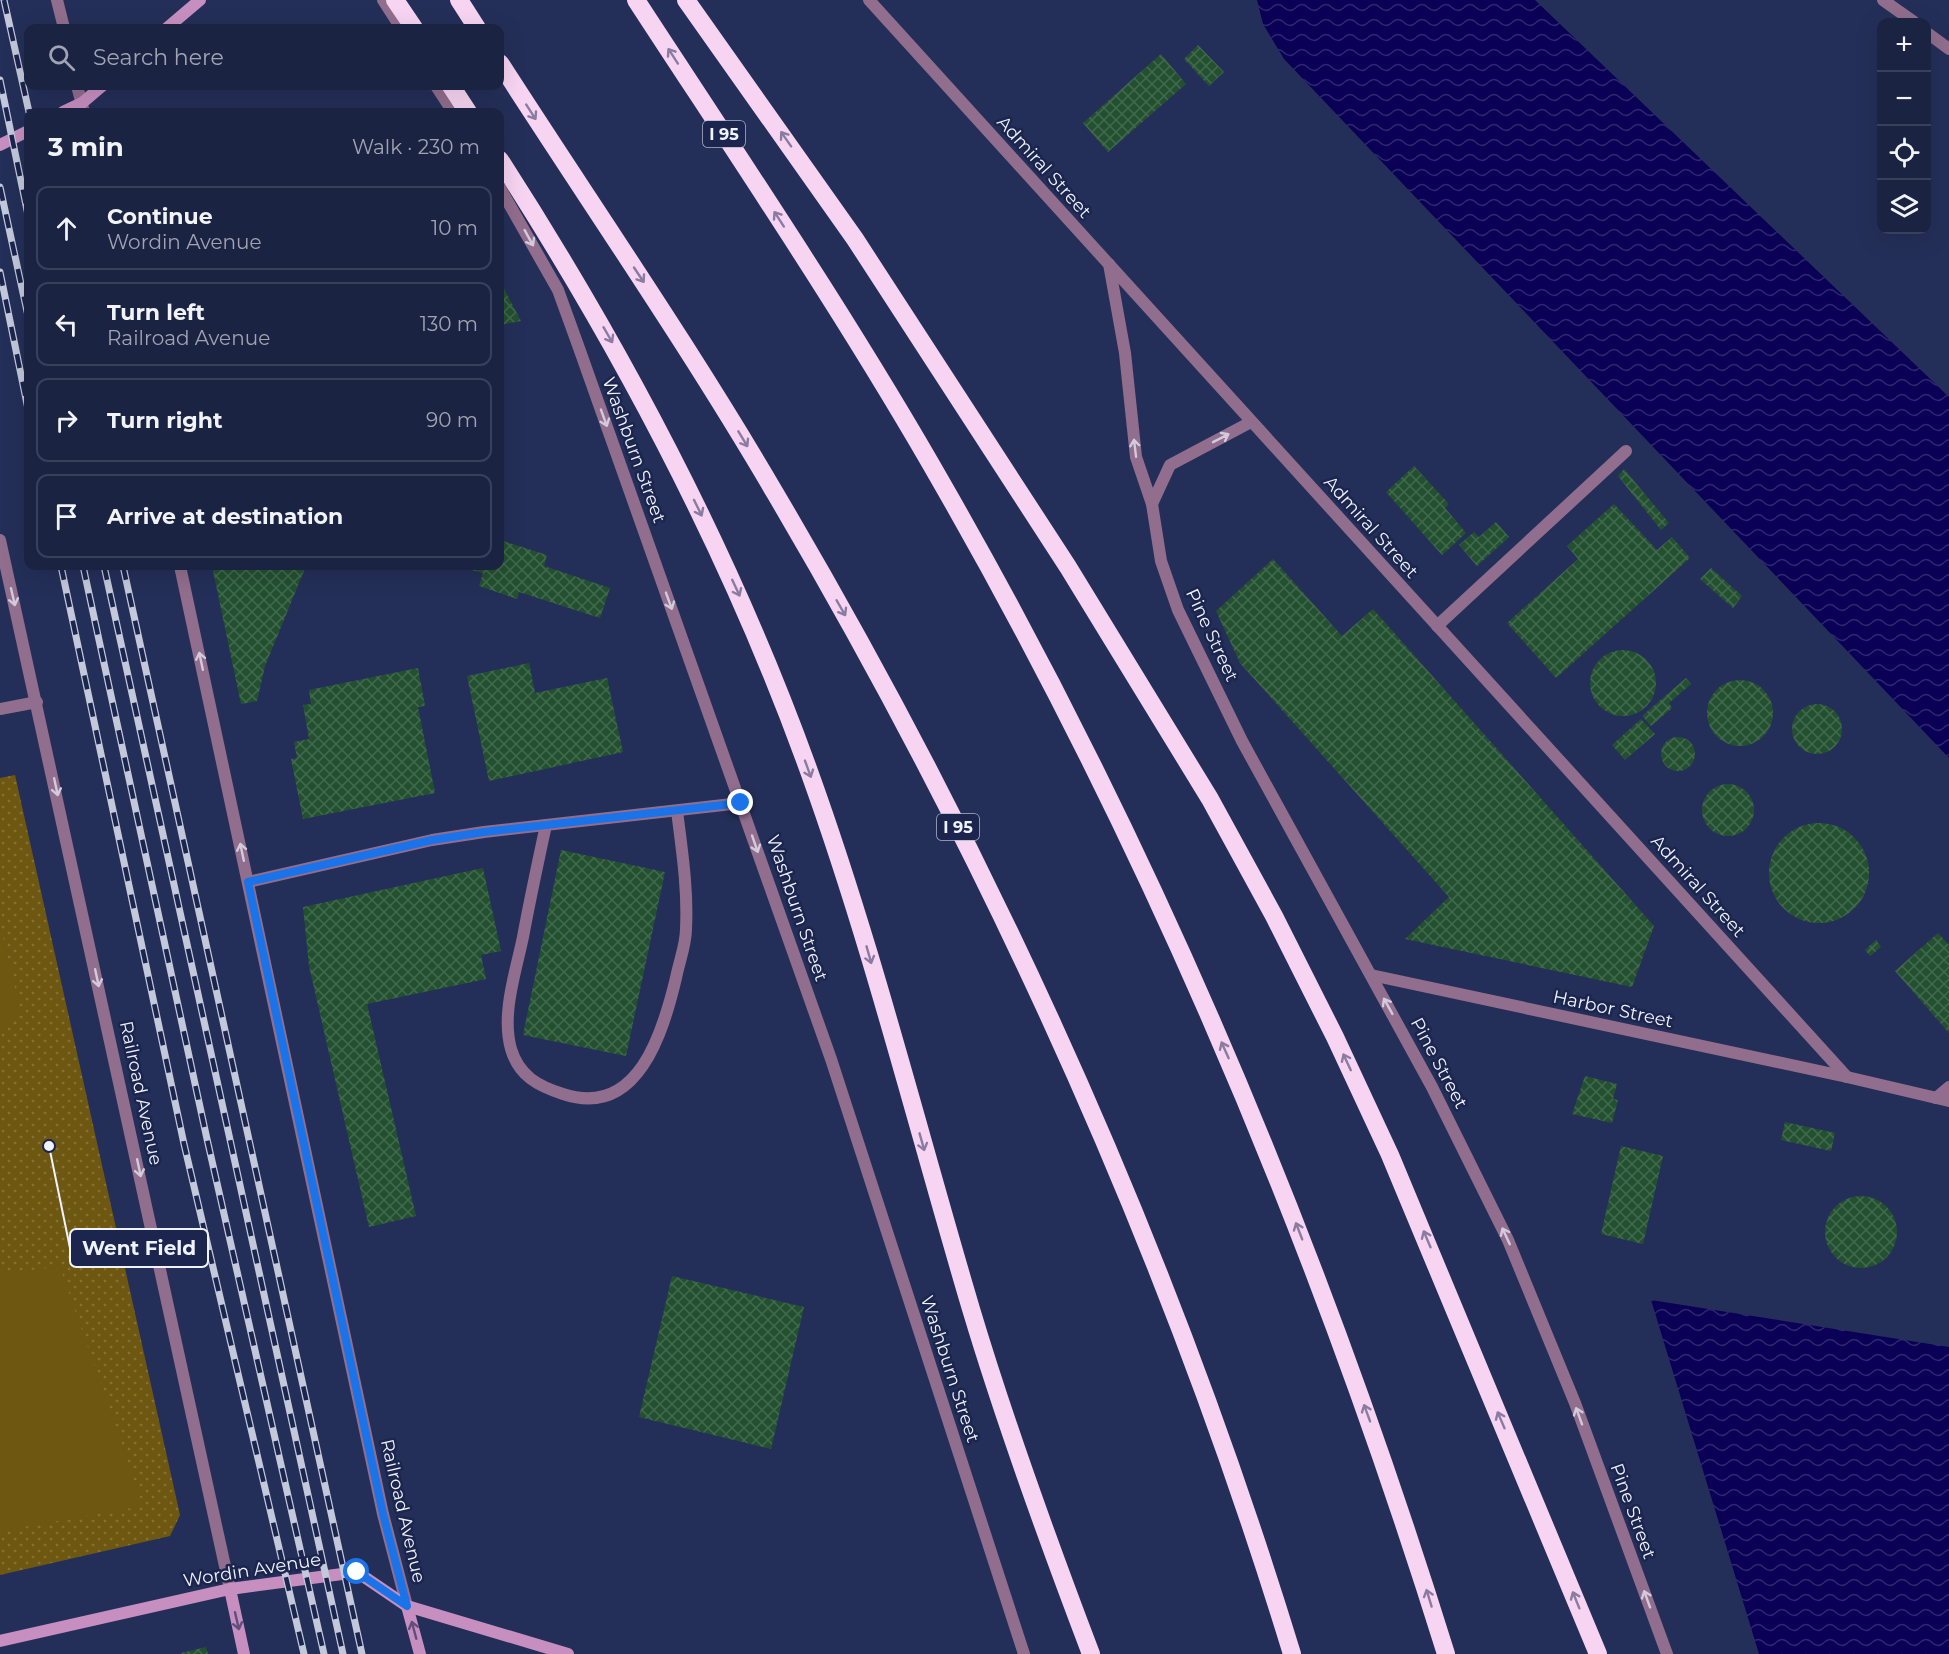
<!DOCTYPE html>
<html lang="en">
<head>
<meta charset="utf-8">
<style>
	body { margin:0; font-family:Montserrat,sans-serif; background:#242b4a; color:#f1f3f6 }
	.controls { position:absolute; right:18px; top:18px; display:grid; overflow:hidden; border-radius:12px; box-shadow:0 6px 24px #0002 }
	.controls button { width:54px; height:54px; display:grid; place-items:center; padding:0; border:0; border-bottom:2px solid #39405c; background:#1b2343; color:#f1f3f6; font:30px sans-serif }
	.stop { position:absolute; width:18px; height:18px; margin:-14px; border:4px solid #1a73e8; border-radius:50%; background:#fff }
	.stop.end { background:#1a73e8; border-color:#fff; box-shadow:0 2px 6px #0008 }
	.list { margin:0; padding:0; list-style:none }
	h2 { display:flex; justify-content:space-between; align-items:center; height:78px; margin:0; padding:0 24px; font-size:26px }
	h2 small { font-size:20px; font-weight:400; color:#a0a4b2 }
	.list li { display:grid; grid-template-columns:39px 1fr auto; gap:18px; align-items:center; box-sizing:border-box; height:84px; margin:0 12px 12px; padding:0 12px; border:2px solid #39405c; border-radius:12px }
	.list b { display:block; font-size:22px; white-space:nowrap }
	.list p { margin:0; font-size:20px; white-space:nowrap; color:#a0a4b2 }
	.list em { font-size:20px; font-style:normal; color:#a0a4b2 }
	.icon { flex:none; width:33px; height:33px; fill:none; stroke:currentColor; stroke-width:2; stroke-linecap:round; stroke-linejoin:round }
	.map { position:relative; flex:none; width:1949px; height:1654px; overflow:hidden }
	.search { position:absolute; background:#1b2343; box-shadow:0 6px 24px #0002; left:24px; top:24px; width:480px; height:66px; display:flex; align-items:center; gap:15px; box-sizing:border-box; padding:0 21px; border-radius:12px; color:#a0a4b2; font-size:22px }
	.panel { position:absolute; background:#1b2343; box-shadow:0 6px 24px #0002; left:24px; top:108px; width:480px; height:462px; border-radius:12px }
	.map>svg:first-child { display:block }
	.park { fill:url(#park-dots) }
	.garden { fill:#6e5811 }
	.water { fill:url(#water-waves) }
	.building { fill:url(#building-cross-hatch) }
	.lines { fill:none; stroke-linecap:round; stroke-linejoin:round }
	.lane { stroke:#916e8d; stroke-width:12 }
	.street { stroke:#916e8d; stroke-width:12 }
	.secondary { stroke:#c78fc0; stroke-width:12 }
	.highway { stroke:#f7d4f2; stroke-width:18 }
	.rail-casing { stroke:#c3c8da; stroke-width:7 }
	.rail { stroke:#1b254e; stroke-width:4.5; stroke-dasharray:14; stroke-linecap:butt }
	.oneway { stroke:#897ca0 }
	.oneway2 { stroke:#d3cbdc }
	.oneway3 { stroke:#604f7c }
	.route { stroke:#1a73e8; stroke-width:8 }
	.labels { text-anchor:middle; stroke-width:5; stroke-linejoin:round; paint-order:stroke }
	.shield { fill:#1b254e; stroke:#afb5c9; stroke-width:1.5 }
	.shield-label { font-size:16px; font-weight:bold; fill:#eff3fe }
	.street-label { font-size:18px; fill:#eff3fe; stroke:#1b254e }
	.leader { fill:none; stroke:#eff3fe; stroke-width:2 }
	.callout-dot { fill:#eff3fe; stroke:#1b254e; stroke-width:2 }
	.callout { fill:#1b254e; stroke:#eff3fe; stroke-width:2 }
	.callout-label { font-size:20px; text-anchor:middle; font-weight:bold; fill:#eff3fe }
</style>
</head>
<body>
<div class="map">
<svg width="1949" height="1654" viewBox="0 0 1949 1654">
	<defs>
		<pattern id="park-dots" width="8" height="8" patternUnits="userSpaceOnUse" patternTransform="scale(1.5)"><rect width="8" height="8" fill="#6e5811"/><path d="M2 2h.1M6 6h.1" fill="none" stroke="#837035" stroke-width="1.8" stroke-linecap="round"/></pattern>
		<pattern id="water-waves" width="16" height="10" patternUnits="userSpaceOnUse" patternTransform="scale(1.5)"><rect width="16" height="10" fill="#0a0056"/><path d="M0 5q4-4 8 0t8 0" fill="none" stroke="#2e266f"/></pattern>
		<pattern id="building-cross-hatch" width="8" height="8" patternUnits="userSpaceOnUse" patternTransform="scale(1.5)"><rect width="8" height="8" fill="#235130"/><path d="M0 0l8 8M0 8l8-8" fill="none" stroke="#436a4f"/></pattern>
	</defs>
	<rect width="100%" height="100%" fill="#242f59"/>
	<polygon class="park" points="15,775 180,1515 170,1536 0,1575 0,778"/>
	<g class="garden">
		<polygon points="0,925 21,1013 0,1027"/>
		<polygon points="60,1267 143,1506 0,1531 0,1273"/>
	</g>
	<g class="water">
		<polygon points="1257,0 1535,0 1949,397 1949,758 1284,59 1263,24"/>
		<polygon points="1651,1300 1949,1347 1949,1654 1759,1654"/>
	</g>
	<g class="building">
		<polygon points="1198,45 1224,72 1209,86 1184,59"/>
		<polygon points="1161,54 1186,84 1108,152 1083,123"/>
		<polygon points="500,281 521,321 500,325"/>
		<polygon points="1414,466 1449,504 1445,508 1466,533 1442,555 1386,492"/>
		<polygon points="1624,469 1669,523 1661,530 1618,476"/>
		<polygon points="1614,504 1657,550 1672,537 1690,558 1556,678 1507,623 1578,559 1567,546"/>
		<polygon points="1496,522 1509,537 1477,566 1459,545 1474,532 1479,537"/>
		<polygon points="500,540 547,555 544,566 610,588 600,618 519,592 517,599 479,586 483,573 472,570 473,566 500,566"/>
		<polygon points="1273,559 1342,636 1373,609 1654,926 1632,987 1405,939 1449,897 1240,663 1216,611"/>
		<polygon points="212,566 306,566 265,666 257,701 241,704"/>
		<polygon points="1711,568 1742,596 1733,608 1700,579"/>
		<circle cx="1623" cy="683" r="33"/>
		<polygon points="529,663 535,693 607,678 623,752 489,781 467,676"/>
		<polygon points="418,668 425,706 418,707 435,793 303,819 291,759 297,758 294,742 309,739 303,705 311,704 309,690"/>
		<polygon points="1686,678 1691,684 1669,703 1672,708 1651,726 1642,716"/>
		<circle cx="1740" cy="713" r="33"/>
		<circle cx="1817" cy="729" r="25"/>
		<polygon points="1641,719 1655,734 1625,760 1612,745"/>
		<circle cx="1678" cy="754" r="17"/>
		<circle cx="1728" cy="810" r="26"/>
		<circle cx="1819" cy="873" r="50"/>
		<polygon points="561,850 665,872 626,1056 523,1035"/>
		<polygon points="483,868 501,951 481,955 486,979 367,1004 416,1216 369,1227 309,966 303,907"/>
		<polygon points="1938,933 1949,945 1949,1033 1895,971"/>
		<polygon points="1876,940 1881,947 1870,956 1865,950"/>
		<polygon points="1585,1076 1617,1084 1613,1099 1618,1100 1612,1123 1572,1114"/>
		<polygon points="1785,1122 1835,1133 1831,1151 1781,1140"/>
		<polygon points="1621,1146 1663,1156 1643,1244 1601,1234"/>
		<circle cx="1861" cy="1232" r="36"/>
		<polygon points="672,1276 804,1307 771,1449 639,1417"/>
		<polygon points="206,1647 208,1654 181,1654 181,1653"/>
	</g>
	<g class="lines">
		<g class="lane">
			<polyline points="1437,626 1626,451"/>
			<path d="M546 825C538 862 530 899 523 937 516 971 501 1014 511 1049 519 1076 538 1086 563 1094 638 1119 663 1032 676 978 679 962 686 945 686 929 688 889 682 851 677 811"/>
			<polyline points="248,882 432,840 484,832 741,803"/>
			<polyline points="1847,1077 1949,1101"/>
			<polyline points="1936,1098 1949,1087"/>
		</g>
		<g class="street">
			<polyline points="57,0 64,28"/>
			<polyline points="383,0 401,28"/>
			<polyline points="869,0 1847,1077"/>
			<polyline points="1883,0 1914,22"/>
			<polyline points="1926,32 1949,49"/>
			<polyline points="77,86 84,112"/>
			<polyline points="436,86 453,112"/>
			<polyline points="500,188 558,290 579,348 831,1059 1024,1654"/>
			<polyline points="1109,264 1125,353 1136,457 1152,504 1161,561 1178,610 1242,741 1432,1087 1508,1240 1575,1403 1667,1654"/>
			<polyline points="1152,504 1170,465 1251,422"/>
			<polyline points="0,540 230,1589"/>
			<polyline points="180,566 383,1514 407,1606"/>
			<polyline points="0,709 37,702"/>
			<polyline points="1371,975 1847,1077"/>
		</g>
		<g class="secondary">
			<polyline points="167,28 200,0"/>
			<polyline points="63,112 82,103 102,86"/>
			<polyline points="0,145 28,131"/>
			<polyline points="230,1589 244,1654"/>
			<polyline points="407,1606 420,1654"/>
			<polyline points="0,1641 230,1589 357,1572 407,1606 568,1654"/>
		</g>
		<g class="highway">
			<polyline points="395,0 414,28"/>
			<polyline points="459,0 477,28"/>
			<path d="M636 0C741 161 849 320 944 487 1155 855 1320 1249 1446 1654"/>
			<polyline points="686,0 855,239 1068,567 1210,799 1274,916 1335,1037 1390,1155 1598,1654"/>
			<path d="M500 63C592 206 689 346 775 493 991 859 1168 1248 1292 1654"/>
			<polyline points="451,86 468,112"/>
			<path d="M500 160C625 354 732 556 810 774 873 949 918 1131 971 1309 1006 1426 1048 1541 1091 1654"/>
		</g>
		<defs>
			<g id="rail">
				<polyline points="4,0 29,112"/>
				<polyline points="0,80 28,215"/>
				<polyline points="0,187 28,316"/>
				<polyline points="0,272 28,409"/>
				<polyline points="61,566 184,1144 304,1654"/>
				<polyline points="83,566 207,1139 324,1654"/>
				<polyline points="104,566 343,1654"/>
				<polyline points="123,566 362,1654"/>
			</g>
		</defs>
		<use href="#rail" class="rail-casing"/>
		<use href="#rail" class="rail"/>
	</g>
	<defs><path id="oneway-shaft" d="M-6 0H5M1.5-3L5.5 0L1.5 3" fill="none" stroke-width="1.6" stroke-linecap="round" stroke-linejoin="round" transform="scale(1.5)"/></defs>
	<g class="oneway">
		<use href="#oneway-shaft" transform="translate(673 56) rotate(-123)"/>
		<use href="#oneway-shaft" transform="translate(531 112) rotate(57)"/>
		<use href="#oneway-shaft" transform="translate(786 139) rotate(-125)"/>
		<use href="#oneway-shaft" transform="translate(779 219) rotate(-123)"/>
		<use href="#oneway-shaft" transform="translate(639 275) rotate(56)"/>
		<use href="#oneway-shaft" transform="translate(608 335) rotate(60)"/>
		<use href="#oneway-shaft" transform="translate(743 439) rotate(59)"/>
		<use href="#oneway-shaft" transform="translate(698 508) rotate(64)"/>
		<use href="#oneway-shaft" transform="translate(736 588) rotate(65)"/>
		<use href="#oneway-shaft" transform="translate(841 608) rotate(60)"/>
		<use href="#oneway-shaft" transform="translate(808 769) rotate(70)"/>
		<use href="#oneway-shaft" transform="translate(869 955) rotate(74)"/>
		<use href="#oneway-shaft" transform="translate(1225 1050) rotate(-114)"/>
		<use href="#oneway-shaft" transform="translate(1347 1062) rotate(-115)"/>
		<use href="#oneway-shaft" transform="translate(922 1142) rotate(74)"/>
		<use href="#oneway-shaft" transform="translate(1299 1231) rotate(-111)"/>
		<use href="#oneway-shaft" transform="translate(1427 1239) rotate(-113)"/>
		<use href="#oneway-shaft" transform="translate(1367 1413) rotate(-110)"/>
		<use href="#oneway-shaft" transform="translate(1501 1420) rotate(-113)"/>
		<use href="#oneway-shaft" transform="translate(1429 1598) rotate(-107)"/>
		<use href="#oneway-shaft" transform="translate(1576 1600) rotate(-112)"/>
	</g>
	<g class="oneway2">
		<use href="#oneway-shaft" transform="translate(529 238) rotate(61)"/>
		<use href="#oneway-shaft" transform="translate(604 418) rotate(70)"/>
		<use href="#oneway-shaft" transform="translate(1221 438) rotate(-27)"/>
		<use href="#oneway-shaft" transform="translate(1135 448) rotate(-97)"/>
		<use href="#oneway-shaft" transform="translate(13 597) rotate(77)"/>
		<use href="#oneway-shaft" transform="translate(669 601) rotate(70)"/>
		<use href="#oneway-shaft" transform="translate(201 661) rotate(-102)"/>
		<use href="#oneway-shaft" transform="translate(56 787) rotate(78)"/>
		<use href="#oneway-shaft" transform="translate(755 844) rotate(71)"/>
		<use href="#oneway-shaft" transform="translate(242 852) rotate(-102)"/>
		<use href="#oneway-shaft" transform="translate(97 978) rotate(78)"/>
		<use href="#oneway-shaft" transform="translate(1388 1006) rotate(-119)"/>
		<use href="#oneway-shaft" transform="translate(139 1168) rotate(78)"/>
		<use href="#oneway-shaft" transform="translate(1506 1236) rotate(-115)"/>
		<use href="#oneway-shaft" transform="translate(1579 1416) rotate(-110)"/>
		<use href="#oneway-shaft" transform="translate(1647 1599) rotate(-110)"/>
	</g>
	<g class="oneway3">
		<use href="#oneway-shaft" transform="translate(237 1621) rotate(77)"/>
		<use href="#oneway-shaft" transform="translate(414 1630) rotate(-105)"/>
	</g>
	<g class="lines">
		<polyline class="route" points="357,1572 407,1606 383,1514 248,882 432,840 484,832 741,803"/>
	</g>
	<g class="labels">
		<g class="shield">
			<rect x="703" y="121" width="42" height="26" rx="4.5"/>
			<rect x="937" y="814" width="42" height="26" rx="4.5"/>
		</g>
		<g class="shield-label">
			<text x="724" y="140">I 95</text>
			<text x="958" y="833">I 95</text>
		</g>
		<g class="street-label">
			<text transform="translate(1044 167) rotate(48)" y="6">Admiral Street</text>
			<text transform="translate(634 450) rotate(70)" y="6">Washburn Street</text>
			<text transform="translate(1371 527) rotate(48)" y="6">Admiral Street</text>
			<text transform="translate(1212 635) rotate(65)" y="6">Pine Street</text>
			<text transform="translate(1698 886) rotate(48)" y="6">Admiral Street</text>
			<text transform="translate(797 908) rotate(71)" y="6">Washburn Street</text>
			<text transform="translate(1613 1009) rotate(12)" y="6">Harbor Street</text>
			<text transform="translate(1439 1063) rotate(62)" y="6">Pine Street</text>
			<text transform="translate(141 1093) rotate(78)" y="6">Railroad Avenue</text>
			<text transform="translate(950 1369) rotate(72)" y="6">Washburn Street</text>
			<text transform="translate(403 1511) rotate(77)" y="6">Railroad Avenue</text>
			<text transform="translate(1633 1511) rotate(70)" y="6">Pine Street</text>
			<text transform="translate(252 1570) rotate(-9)" y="6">Wordin Avenue</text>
		</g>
	</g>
	<path class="leader" d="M49 1146L70 1248"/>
	<circle class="callout-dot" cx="49" cy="1146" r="6"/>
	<rect class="callout" x="70" y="1229" width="138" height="38" rx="6"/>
	<g class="callout-label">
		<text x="139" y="1255">Went Field</text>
	</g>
</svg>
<div class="controls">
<button>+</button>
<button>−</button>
<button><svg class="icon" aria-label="locate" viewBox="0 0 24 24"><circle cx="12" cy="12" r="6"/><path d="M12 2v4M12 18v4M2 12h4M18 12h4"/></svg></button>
<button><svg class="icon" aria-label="layers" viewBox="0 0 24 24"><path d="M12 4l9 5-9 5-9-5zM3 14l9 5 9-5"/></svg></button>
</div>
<div class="stop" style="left:357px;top:1572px"></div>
<div class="stop end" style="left:741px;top:803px"></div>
<div class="search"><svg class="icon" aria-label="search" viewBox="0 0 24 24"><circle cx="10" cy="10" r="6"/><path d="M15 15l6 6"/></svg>Search here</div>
<section class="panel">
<h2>3 min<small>Walk · 230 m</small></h2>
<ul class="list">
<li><svg class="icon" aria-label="ahead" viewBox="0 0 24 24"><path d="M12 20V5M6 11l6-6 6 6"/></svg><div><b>Continue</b><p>Wordin Avenue</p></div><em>10 m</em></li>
<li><svg class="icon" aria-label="left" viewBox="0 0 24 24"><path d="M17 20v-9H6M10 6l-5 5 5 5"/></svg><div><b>Turn left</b><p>Railroad Avenue</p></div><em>130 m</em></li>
<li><svg class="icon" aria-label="right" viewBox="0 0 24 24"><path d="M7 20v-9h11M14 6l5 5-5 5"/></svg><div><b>Turn right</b></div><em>90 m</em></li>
<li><svg class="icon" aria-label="arrive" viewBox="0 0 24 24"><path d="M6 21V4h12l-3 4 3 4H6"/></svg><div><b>Arrive at destination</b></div></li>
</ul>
</section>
</div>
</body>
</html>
